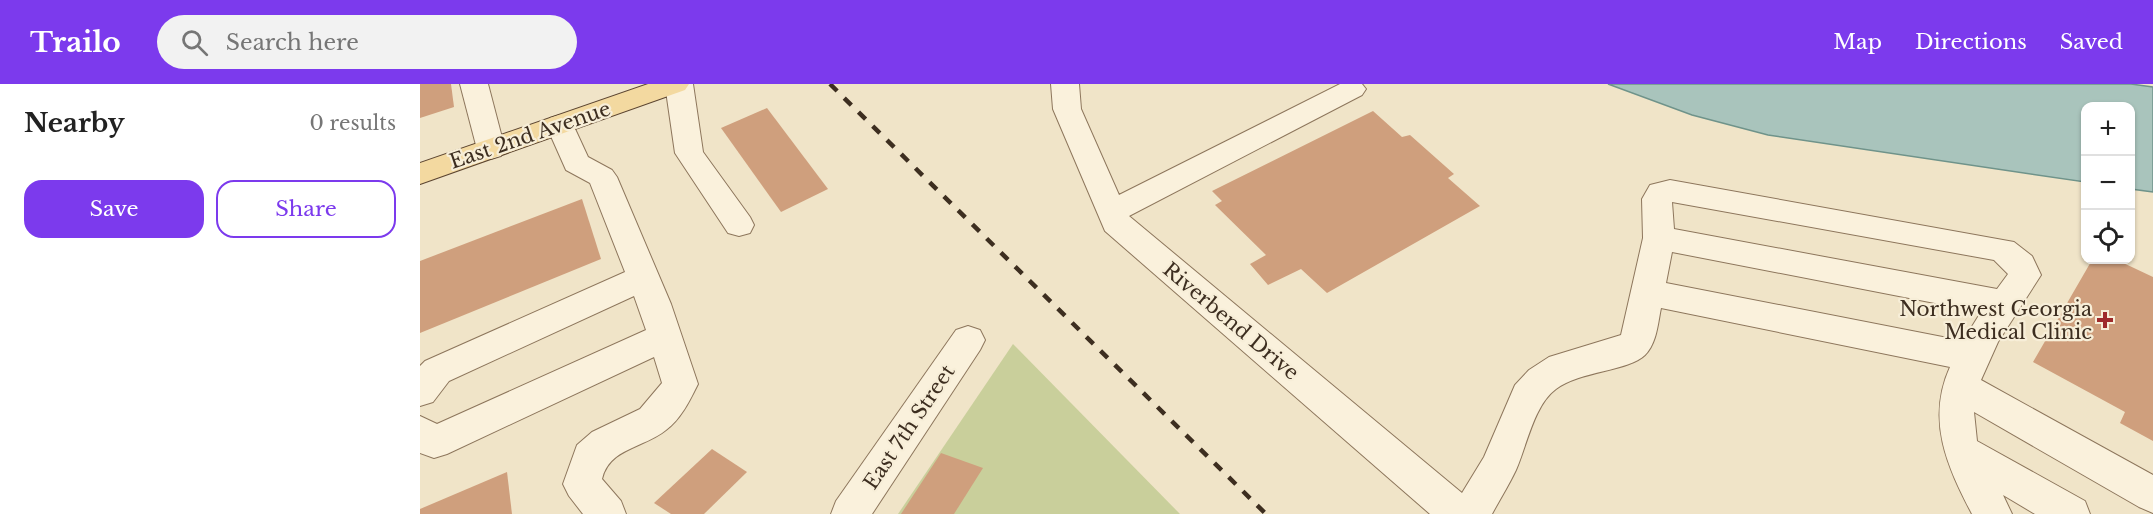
<!DOCTYPE html>
<html lang="en">
<head>
<meta charset="utf-8">
<style>
	body { margin:0; font-family:"Libre Baskerville",serif; background:#f2f2f2; color:#222 }
	.controls { position:absolute; right:18px; top:18px; display:grid; overflow:hidden; border-radius:12px; box-shadow:0 2px 4px #0004 }
	.controls button { width:54px; height:54px; display:grid; place-items:center; padding:0; border:0; border-bottom:2px solid #e0e0e0; background:#fff; color:#222; font:30px sans-serif }
	.list { margin:0; padding:0; list-style:none }
	h2 { display:flex; justify-content:space-between; align-items:center; height:78px; margin:0; padding:0 24px; font-size:26px }
	h2 small { font-size:20px; font-weight:400; color:#767676 }
	.actions { display:flex; gap:12px; padding:18px 24px }
	.actions a { flex:1; padding:14px 0; border:2px solid #7c3aed; border-radius:18px; text-align:center; font-size:21px; color:#7c3aed }
	.actions .main { background:#7c3aed; color:#fff }
	.icon { flex:none; width:33px; height:33px; fill:none; stroke:currentColor; stroke-width:2; stroke-linecap:round; stroke-linejoin:round }
	.map { position:relative; flex:none; width:1733px; height:430px; overflow:hidden }
	header { display:flex; align-items:center; gap:36px; box-sizing:border-box; height:84px; padding:0 30px; background:#7c3aed; color:#fff }
	header strong { font-size:28px }
	nav { display:flex; gap:33px; margin-inline-start:auto; font-size:21px }
	.search { width:420px; height:54px; background:#f2f2f2; display:flex; align-items:center; gap:15px; box-sizing:border-box; padding:0 21px; border-radius:33px; color:#767676; font-size:22px }
	main { display:flex }
	aside { flex:1; background:#fff }
	.map>svg:first-child { display:block }
	.green { fill:#c9cf9b }
	.water { fill:#a9c4bc; stroke:#6f938a; stroke-width:1.5 }
	.building { fill:#cf9f7d }
	.lines { fill:none; stroke-linecap:round; stroke-linejoin:round }
	.minor-casing { stroke:#8d765c; stroke-width:2 }
	.major-casing { stroke:#5b4430; stroke-width:2 }
	.minor { fill:#faf1dc; fill-rule:evenodd }
	.major { fill:#f3d9a0; fill-rule:evenodd }
	.rail { stroke:#3d2e20; stroke-width:4.5; stroke-dasharray:10 10; stroke-linecap:butt }
	.poi-dot { fill:#9e2a2b; stroke:#f7eed8; stroke-width:2 }
	.labels { text-anchor:middle; stroke-width:4.5; stroke-linejoin:round; paint-order:stroke }
	.street-label { font-size:20px; fill:#3d2e20; stroke:#f7eed8 }
	.poi-label { font-size:20px; fill:#3d2e20; stroke:#f7eed8; text-anchor:end }
</style>
</head>
<body>
<header>
<strong>Trailo</strong>
<div class="search"><svg class="icon" aria-label="search" viewBox="0 0 24 24"><circle cx="10" cy="10" r="6"/><path d="M15 15l6 6"/></svg>Search here</div>
<nav><a>Map</a><a>Directions</a><a>Saved</a></nav>
</header>
<main>
<aside>
<h2>Nearby<small>0 results</small></h2>
<ul class="list">
</ul>
<div class="actions"><a class="main">Save</a><a>Share</a></div>
</aside>
<div class="map">
<svg width="1733" height="430" viewBox="0 0 1733 430">
	<rect width="100%" height="100%" fill="#f0e4c8"/>
	<polygon class="green" points="593,260 760,430 478,430"/>
	<polygon class="water" points="1188,0 1711,0 1733,3 1733,108 1711,105 1710,22 1666,22 1665,98 1348,51 1272,31"/>
	<g class="building">
		<polygon points="0,0 31,0 34,23 0,34"/>
		<polygon points="347,24 408,105 361,128 301,44"/>
		<polygon points="953,27 982,53 990,51 1034,90 1028,94 1060,122 907,209 881,185 848,201 830,180 846,171 795,121 802,117 792,107"/>
		<polygon points="162,115 181,175 0,249 0,177"/>
		<polygon points="1672,176 1697,176 1733,193 1733,357 1700,339 1705,328 1613,278"/>
		<polygon points="292,365 327,388 284,430 251,430 234,419"/>
		<polygon points="521,369 563,384 534,430 481,430"/>
		<polygon points="87,388 92,430 0,430 0,425"/>
	</g>
	<g class="lines">
		<defs>
			<g id="minor">
				<polygon points="40,0 68,0 85,65 81,72 71,75 61,72 57,65"/>
				<polygon points="245,0 273,0 283,68 330,133 334,141 330,149 319,152 308,149 255,69"/>
				<path d="M631 0H659L661 25 699 111 920 0H942L946 5 942 11 709 132 1042 409 1064 373 1095 301 1109 286 1129 273 1201 251 1223 154 1222 115 1230 101 1250 96 1594 158 1612 172 1621 191 1578 258 1561 296 1733 391V429L1719 423 1554 328 1557 357 1665 417 1670 430H1615L1583 411 1592 430H1552C1527 382 1506 336 1530 283L1241 224C1238 238 1237 259 1225 271 1209 287 1160 287 1136 305 1114 321 1107 361 1096 386 1089 401 1080 415 1072 430H1010L685 147 633 25ZM1252 118 1574 176 1588 190 1577 205 1254 145ZM1252 168 1561 228 1543 257 1246 199Z"/>
				<path d="M140 31 150 34 168 73 192 86 197 93 251 220 278 300C270 316 261 335 246 346 224 364 189 364 182 395L201 417 206 430H163L149 412 143 400 157 361 172 348 220 325 242 299 234 273 27 370 14 374 0 369V332L17 340 226 246 214 212 29 297 13 318 0 322V282L5 277 205 188 170 99 146 86 126 41 130 34Z"/>
				<polygon points="548,242 560,246 565,256 560,266 452,430 411,430 416,417 536,246"/>
			</g>
			<polygon id="major" points="228,0 269,0 265,6 0,100 0,79"/>
		</defs>
		<use href="#minor" class="minor-casing"/>
		<use href="#major" class="major-casing"/>
		<use href="#minor" class="minor"/>
		<use href="#major" class="major"/>
		<polyline class="rail" points="410,0 846,430"/>
	</g>
	<path class="poi-dot" d="M1682 227h6v6h6v6h-6v6h-6v-6h-6v-6h6z"/>
	<g class="labels">
		<g class="street-label">
			<text transform="translate(110 51) rotate(-19)" y="7">East 2nd Avenue</text>
			<text transform="translate(811 237) rotate(40)" y="7">Riverbend Drive</text>
			<text transform="translate(489 343) rotate(-56)" y="7">East 7th Street</text>
		</g>
		<g class="poi-label">
			<text x="1672" y="232">Northwest Georgia<tspan x="1672" dy="23">Medical Clinic</tspan></text>
		</g>
	</g>
</svg>
<div class="controls">
<button>+</button>
<button>−</button>
<button><svg class="icon" aria-label="locate" viewBox="0 0 24 24"><circle cx="12" cy="12" r="6"/><path d="M12 2v4M12 18v4M2 12h4M18 12h4"/></svg></button>
</div>
</div>
</main>
</body>
</html>
